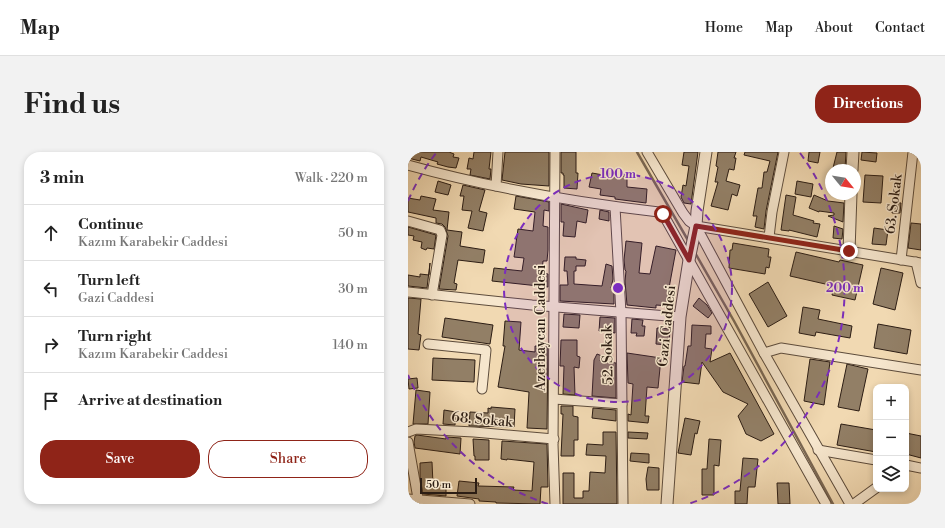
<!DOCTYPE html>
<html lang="en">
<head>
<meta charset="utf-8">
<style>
	body { margin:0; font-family:"Libre Bodoni",serif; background:#f2f2f2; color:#222 }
	.controls { position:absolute; right:12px; bottom:12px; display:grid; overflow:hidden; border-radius:8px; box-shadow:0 2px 6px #0003 }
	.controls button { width:36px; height:36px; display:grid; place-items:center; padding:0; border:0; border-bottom:1px solid #e0e0e0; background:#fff; color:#222; font:20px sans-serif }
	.compass { position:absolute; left:417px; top:12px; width:36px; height:36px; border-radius:50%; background:#fff; box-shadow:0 2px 6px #0003; rotate:120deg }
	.scale { position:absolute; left:12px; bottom:10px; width:57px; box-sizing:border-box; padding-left:4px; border:2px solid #2c1d14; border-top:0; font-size:11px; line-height:14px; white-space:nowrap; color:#2c1d14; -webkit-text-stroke:3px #f6e6cd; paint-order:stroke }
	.stop { position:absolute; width:12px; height:12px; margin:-9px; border:3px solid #8f2418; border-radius:50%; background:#fff }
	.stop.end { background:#8f2418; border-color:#fff; box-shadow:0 1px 4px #0008 }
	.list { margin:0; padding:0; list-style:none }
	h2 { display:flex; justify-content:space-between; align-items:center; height:52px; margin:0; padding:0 16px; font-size:17px }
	h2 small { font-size:13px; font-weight:400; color:#767676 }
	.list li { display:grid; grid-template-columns:26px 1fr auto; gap:12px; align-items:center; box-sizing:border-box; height:56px; padding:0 16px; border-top:1px solid #e0e0e0 }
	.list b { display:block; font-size:15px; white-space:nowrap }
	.list p { margin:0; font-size:13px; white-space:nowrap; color:#767676 }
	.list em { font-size:13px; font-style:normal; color:#767676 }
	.actions { display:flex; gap:8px; padding:12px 16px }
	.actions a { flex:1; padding:9px 0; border:1px solid #8f2418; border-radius:16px; text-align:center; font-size:14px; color:#8f2418 }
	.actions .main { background:#8f2418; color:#fff }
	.icon { flex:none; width:22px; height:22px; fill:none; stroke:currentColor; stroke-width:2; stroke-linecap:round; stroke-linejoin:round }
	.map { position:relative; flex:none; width:513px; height:352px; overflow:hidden; border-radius:16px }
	header { display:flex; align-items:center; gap:24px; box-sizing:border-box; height:56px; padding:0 20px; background:#fff; border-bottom:1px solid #e0e0e0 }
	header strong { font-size:19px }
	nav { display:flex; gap:22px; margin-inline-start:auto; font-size:14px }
	.intro { display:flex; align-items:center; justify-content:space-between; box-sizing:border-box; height:96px; padding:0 24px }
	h1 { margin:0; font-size:28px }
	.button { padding:10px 18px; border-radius:16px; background:#8f2418; color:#fff; font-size:14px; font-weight:700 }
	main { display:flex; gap:24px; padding:0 24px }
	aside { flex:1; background:#fff; border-radius:16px; box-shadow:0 2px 6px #0003 }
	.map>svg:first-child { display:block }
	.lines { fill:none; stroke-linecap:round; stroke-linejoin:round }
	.stream { stroke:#7a6752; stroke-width:2.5 }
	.building { fill:#927f66; stroke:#2c1d14 }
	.minor-casing { stroke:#5d4c3c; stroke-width:11 }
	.tertiary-casing { stroke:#5d4c3c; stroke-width:13 }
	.minor { stroke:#f6e6cd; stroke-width:9 }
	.tertiary { stroke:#f6e6cd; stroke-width:11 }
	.route { stroke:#8f2418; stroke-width:5 }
	.ring { fill:none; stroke:#7b2cbf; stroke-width:2; stroke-dasharray:7 5 }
	.labels { text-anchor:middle; stroke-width:3; stroke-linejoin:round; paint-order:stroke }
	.street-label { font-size:14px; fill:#2c1d14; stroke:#f6e6cd }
	.centre { fill:#7b2cbf; stroke:#f6e6cd; stroke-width:2 }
	.ring-label { font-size:12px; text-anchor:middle; font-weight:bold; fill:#7b2cbf; stroke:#f6e6cd; stroke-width:3; stroke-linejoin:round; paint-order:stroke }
</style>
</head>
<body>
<header>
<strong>Map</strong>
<nav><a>Home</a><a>Map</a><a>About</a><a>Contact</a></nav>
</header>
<div class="intro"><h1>Find us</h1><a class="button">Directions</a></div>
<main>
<aside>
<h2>3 min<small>Walk · 220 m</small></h2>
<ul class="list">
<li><svg class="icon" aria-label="ahead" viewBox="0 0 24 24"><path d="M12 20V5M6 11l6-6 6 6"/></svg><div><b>Continue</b><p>Kazım Karabekir Caddesi</p></div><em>50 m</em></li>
<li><svg class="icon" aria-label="left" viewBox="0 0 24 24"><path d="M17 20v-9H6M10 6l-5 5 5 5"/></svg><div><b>Turn left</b><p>Gazi Caddesi</p></div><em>30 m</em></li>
<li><svg class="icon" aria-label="right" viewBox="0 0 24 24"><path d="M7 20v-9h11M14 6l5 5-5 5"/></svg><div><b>Turn right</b><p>Kazım Karabekir Caddesi</p></div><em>140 m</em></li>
<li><svg class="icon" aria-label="arrive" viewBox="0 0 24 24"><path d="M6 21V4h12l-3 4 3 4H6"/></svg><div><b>Arrive at destination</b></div></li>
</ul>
<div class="actions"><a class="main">Save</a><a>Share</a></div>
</aside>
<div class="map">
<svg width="513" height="352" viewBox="0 0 513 352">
	<rect width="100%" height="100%" fill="#f1d9b2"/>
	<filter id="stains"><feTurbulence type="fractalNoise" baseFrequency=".005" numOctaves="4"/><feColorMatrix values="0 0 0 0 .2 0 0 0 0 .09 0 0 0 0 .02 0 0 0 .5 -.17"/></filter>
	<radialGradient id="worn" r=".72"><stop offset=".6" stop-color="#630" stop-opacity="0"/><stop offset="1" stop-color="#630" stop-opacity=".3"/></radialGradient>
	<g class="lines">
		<g class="stream">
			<polyline points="229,0 281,90"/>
			<polyline points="286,99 326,169 425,352"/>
		</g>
	</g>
	<g class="building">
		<polygon points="0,0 41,0 46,2 45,5 51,6 48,16 40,15 29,12 30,10 13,5 12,9 0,6"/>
		<polygon points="66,0 83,0 81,17 83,17 82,27 62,23 63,17 59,17 61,6 65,7"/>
		<polygon points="97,0 141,0 141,34 113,32 94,28"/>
		<polygon points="153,0 168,0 168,21 170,21 169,37 156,36 156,23 155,23 155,21 153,21"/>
		<polygon points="276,0 290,0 283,52 276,51 273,45 275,33 278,34 281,14 274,13"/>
		<polygon points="310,0 328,0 326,6 328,6 326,18 321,17 318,29 332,33 329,44 324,42 320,58 303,54 310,30 307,30 310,15 308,14"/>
		<polygon points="337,0 370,0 358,59 356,77 347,75 349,64 345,64 350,36 354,36 356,20 359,20 362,9 336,3"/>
		<polygon points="401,0 412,0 410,11 400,9"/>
		<polygon points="429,0 438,0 437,17 425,16"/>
		<polygon points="454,0 469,1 468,10 453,8"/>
		<polygon points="184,21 212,26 212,24 219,24 219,35 239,37 238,51 207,47 207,45 192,43 193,37 181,35"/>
		<polygon points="457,23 475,24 473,51 455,50"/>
		<polygon points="30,29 43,33 40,43 27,40"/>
		<polygon points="389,29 405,32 403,45 387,42"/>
		<polygon points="55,33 77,38 71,59 79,61 75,79 60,76 64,59 54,58 56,44 52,44"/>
		<polygon points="378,43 388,45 385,63 406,69 405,71 412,72 409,85 381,78 381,79 373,78"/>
		<polygon points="406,43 420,49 436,51 435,70 420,64 426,63 426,61 411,59 411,60 401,56"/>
		<polygon points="13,44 28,47 25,58 41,60 39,78 54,80 52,94 77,98 75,111 50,108 46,131 49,132 48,138 31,137 40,84 37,75 34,72 28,71 28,66 0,60 0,46 12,48"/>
		<polygon points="108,44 141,50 141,59 136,58 135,74 140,75 140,98 139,109 135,109 134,121 140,122 140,135 84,129 86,116 114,119 116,106 106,105 110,77 125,79 127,60 106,57"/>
		<polygon points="485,50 493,51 492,61 484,61"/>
		<polygon points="153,52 180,58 178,71 169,69 167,85 155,84 156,70 153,70"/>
		<polygon points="192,58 201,60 201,69 191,67"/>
		<polygon points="503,71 513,72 513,98 500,96"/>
		<polygon points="426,74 435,77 434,87 425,86"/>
		<polygon points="0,75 28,83 26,97 19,96 18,98 13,96 14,90 5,88 6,84 0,83"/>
		<polygon points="466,76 480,78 478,93 464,92"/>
		<polygon points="218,89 234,91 231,121 242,122 248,94 268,98 259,147 262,148 262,154 248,153 248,156 219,153 217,129 218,119 217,118 216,108"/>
		<polygon points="325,91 361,97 360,105 363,105 361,116 358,115 357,122 321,116 322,98 324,98"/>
		<polygon points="388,100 431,110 432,108 455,113 447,148 424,143 426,134 382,124"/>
		<polygon points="157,105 168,105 168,107 178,108 177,114 168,114 168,119 166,119 166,132 194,134 198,112 204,114 205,127 203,136 206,137 206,152 152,149 152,133 160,133 159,119 156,119"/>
		<polygon points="22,111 19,136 0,134 0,123 12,125 12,122 21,123"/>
		<polygon points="473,116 495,121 487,158 465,152"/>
		<polygon points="360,130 379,164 360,175 341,142"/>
		<polygon points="0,146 13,147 10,182 13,183 11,198 0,197"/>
		<polygon points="291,146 299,153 304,161 300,166 285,154"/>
		<polygon points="395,155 412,158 410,167 444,174 442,186 408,180 407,184 391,181"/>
		<polygon points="156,162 172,163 171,176 155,175"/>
		<polygon points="192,165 207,166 207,181 191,179"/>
		<polygon points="37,166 85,173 82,192 34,185"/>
		<polygon points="224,167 235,168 234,174 237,174 236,184 228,184 229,181 223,181"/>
		<polygon points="97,169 113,170 111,198 127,200 127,194 140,195 139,277 119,276 121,240 90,235 97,194 95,194"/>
		<polygon points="470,172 503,178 499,202 466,196"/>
		<polygon points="284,173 303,174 303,182 298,182 297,196 304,197 302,210 322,201 366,282 353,289 338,282 330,264 340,252 315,240 294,210 291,232 274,230 276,214 277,214 280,194 283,194"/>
		<polygon points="249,176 262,177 261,193 248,192"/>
		<polygon points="153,188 169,188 169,204 172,205 171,216 166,215 167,243 155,242 156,214 152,214"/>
		<polygon points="219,201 253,206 250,236 239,235 237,264 241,264 240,271 220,269 220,262 223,263 225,232 220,231"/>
		<polygon points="189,202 194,204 192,209 208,211 208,246 184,244 186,208"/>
		<polygon points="25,206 67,208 66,230 24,228"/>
		<polygon points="402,207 422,210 416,253 396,249"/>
		<polygon points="439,212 460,217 451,259 430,255"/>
		<polygon points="9,226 10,236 1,237 0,227"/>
		<polygon points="8,238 22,240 20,272 5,272"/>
		<polygon points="153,254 165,254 165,264 170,265 170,288 166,288 166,304 153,304 155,262 153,262"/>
		<polygon points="83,255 107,257 106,275 61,274 62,260 80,261 80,256 83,257"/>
		<polygon points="185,256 208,258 208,269 184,266"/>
		<polygon points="36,258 48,260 47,273 35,272"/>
		<polygon points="277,266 292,269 289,282 287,281 283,303 270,301"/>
		<polygon points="433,272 468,278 468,300 429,293"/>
		<polygon points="195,280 208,280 209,352 155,352 155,321 166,321 166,346 175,346 175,339 181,339 182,320 197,321 198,304 178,303 179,292 195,293"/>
		<polygon points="220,280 240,281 239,287 220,286"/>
		<polygon points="498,281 513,284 513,306 498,302"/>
		<polygon points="9,283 38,287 38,285 53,286 52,302 7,296 6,290 7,284"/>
		<polygon points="65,287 81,288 81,308 67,308 67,304 66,304"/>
		<polygon points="301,287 313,288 311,314 306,313 306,343 294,343 294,317 299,317"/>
		<polygon points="94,289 139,292 140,335 133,335 132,352 88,351 88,350 71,349 71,347 49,344 51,329 71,331 70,334 106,335 105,338 124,339 126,310 99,307 99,308 93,307"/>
		<polygon points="223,301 241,302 241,311 222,309"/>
		<polygon points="335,306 350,307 347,335 340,335 339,352 327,352 327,339 332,339"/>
		<polygon points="24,310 25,332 38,332 38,344 15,342 12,326 12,311"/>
		<polygon points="240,315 251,316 251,338 239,338 238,327"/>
		<polygon points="369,331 381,331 382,352 370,352"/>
	</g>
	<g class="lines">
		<defs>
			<g id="minor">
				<polyline points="147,0 145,292 147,352"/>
				<polyline points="239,0 275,61 281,69 288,74 356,201 442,352"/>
				<path d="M0 13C83 36 166 50 251 60L255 62 418 352"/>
				<polyline points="88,34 90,0"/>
				<polyline points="207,55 213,161 215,352"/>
				<polyline points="0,69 32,78 34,83 24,143"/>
				<polyline points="288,74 513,111"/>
				<polyline points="361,85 364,60 376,0"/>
				<polyline points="493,108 505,0"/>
				<polyline points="508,110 513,131"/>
				<polyline points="0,140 124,153 272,165"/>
				<polyline points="20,192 78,198 74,237"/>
				<polyline points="356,201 373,196 513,218"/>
				<polyline points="146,247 214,252"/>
				<polyline points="0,280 8,277 66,280 146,287"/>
				<polyline points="0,290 11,352"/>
				<polyline points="410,298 468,308"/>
				<polyline points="498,313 513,316"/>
				<polyline points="0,347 62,352"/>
				<polyline points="446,352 468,336"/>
			</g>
			<g id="tertiary">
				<polyline points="444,18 445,0"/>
				<polyline points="441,99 443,42"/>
				<polyline points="259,352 272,165 281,108 288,74 289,59 298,0"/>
			</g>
		</defs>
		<use href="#minor" class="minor-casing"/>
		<use href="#tertiary" class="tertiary-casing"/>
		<use href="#minor" class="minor"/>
		<use href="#tertiary" class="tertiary"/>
	</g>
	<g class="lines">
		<polyline class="route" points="255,62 281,108 288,74 441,99"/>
	</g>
	<circle cx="210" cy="136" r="114" fill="#7b2cbf" fill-opacity=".12"/>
	<g class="ring">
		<circle cx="210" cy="136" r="114"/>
		<path d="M140 352A227 227 0 0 1 0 223M0 49A227 227 0 0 1 28 1M392 1A227 227 0 0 1 280 352"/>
	</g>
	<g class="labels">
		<g class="street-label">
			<text transform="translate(485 52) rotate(-83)" y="5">63. Sokak</text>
			<text transform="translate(258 174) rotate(-84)" y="5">Gazi Caddesi</text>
			<text transform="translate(132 176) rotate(-90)" y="5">Azerbaycan Caddesi</text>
			<text transform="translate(199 203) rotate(-91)" y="5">52. Sokak</text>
			<text transform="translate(74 267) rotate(5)" y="5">68. Sokak</text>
		</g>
	</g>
	<circle cx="210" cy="136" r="6" class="centre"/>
	<g class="ring-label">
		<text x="210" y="26">100 m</text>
		<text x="437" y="140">200 m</text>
	</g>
	<rect width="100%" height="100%" filter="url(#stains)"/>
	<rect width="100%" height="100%" fill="url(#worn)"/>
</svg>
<div class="controls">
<button>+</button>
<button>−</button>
<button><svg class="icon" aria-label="layers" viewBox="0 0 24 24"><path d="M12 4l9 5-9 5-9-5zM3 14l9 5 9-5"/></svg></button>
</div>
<svg class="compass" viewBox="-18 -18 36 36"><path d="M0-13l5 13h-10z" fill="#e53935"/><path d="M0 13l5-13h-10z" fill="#767676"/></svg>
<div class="scale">50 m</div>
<div class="stop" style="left:255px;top:62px"></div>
<div class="stop end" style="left:441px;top:99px"></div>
</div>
</main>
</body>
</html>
